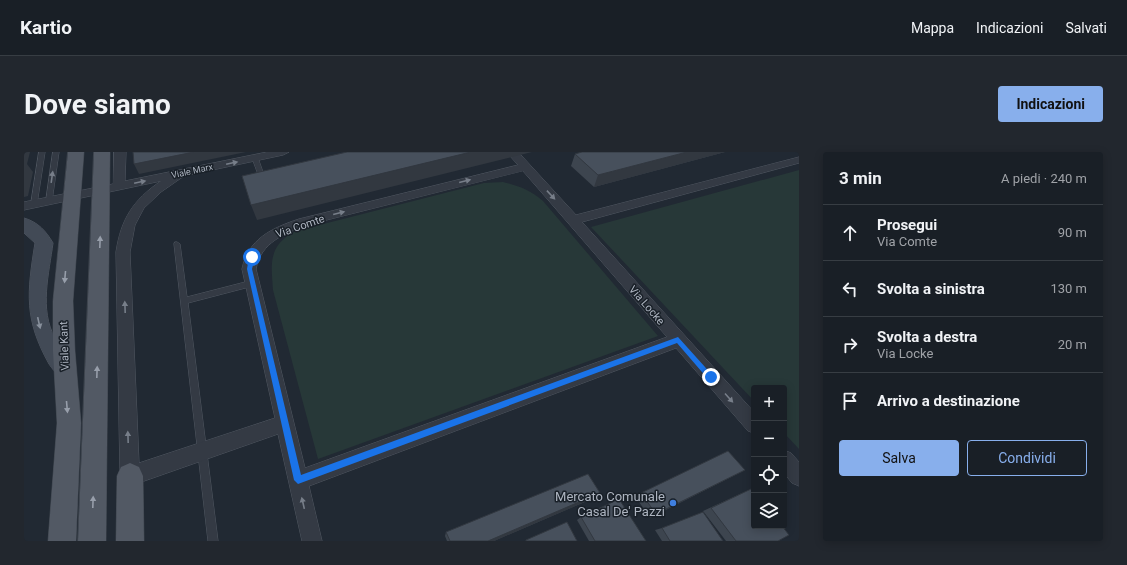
<!DOCTYPE html>
<html lang="it">
<head>
<meta charset="utf-8">
<style>
	body { margin:0; font-family:Roboto,sans-serif; background:#22272e; color:#f1f3f6 }
	.controls { position:absolute; right:12px; bottom:12px; display:grid; overflow:hidden; border-radius:4px; box-shadow:0 2px 10px #0003 }
	.controls button { width:36px; height:36px; display:grid; place-items:center; padding:0; border:0; border-bottom:1px solid #373d43; background:#191f26; color:#f1f3f6; font:20px sans-serif }
	.stop { position:absolute; width:12px; height:12px; margin:-9px; border:3px solid #1a73e8; border-radius:50%; background:#fff }
	.stop.end { background:#1a73e8; border-color:#fff; box-shadow:0 1px 4px #0008 }
	.list { margin:0; padding:0; list-style:none }
	h2 { display:flex; justify-content:space-between; align-items:center; height:52px; margin:0; padding:0 16px; font-size:17px }
	h2 small { font-size:13px; font-weight:400; color:#9fa2a7 }
	.list li { display:grid; grid-template-columns:26px 1fr auto; gap:12px; align-items:center; box-sizing:border-box; height:56px; padding:0 16px; border-top:1px solid #373d43 }
	.list b { display:block; font-size:15px; white-space:nowrap }
	.list p { margin:0; font-size:13px; white-space:nowrap; color:#9fa2a7 }
	.list em { font-size:13px; font-style:normal; color:#9fa2a7 }
	.actions { display:flex; gap:8px; padding:12px 16px }
	.actions a { flex:1; padding:9px 0; border:1px solid #88afec; border-radius:4px; text-align:center; font-size:14px; color:#88afec }
	.actions .main { background:#88afec; color:#111 }
	.icon { flex:none; width:22px; height:22px; fill:none; stroke:currentColor; stroke-width:2; stroke-linecap:round; stroke-linejoin:round }
	.map { position:relative; flex:none; width:775px; height:389px; overflow:hidden; border-radius:4px }
	header { display:flex; align-items:center; gap:24px; box-sizing:border-box; height:56px; padding:0 20px; background:#191f26; border-bottom:1px solid #373d43 }
	header strong { font-size:19px }
	nav { display:flex; gap:22px; margin-inline-start:auto; font-size:14px }
	.intro { display:flex; align-items:center; justify-content:space-between; box-sizing:border-box; height:96px; padding:0 24px }
	h1 { margin:0; font-size:28px }
	.button { padding:10px 18px; border-radius:4px; background:#88afec; color:#111; font-size:14px; font-weight:700 }
	main { display:flex; gap:24px; padding:0 24px }
	aside { flex:1; background:#191f26; border-radius:4px; box-shadow:0 2px 10px #0003 }
	.map>svg:first-child { display:block }
	.green { fill:#273838 }
	.lines { fill:none; stroke-linecap:round; stroke-linejoin:round }
	.lane-casing { stroke:#515862; stroke-width:1 }
	.street-casing { stroke:#515862; stroke-width:1 }
	.secondary-casing { stroke:#515862; stroke-width:1 }
	.primary-casing { stroke:#3d444d; stroke-width:1 }
	.lane { fill:#343a44; fill-rule:evenodd }
	.street { fill:#343a44; fill-rule:evenodd }
	.secondary { fill:#424a56; fill-rule:evenodd }
	.primary { fill:#525964; fill-rule:evenodd }
	.wall { fill:#3d454f }
	.shaded-wall { fill:#323840 }
	.building { fill:#47505c; stroke:#323840 }
	.oneway { fill:#777e89 }
	.oneway2 { fill:#979eaa }
	.oneway3 { fill:#88909c }
	.route { fill:#1a73e8 }
	.shop-dot { fill:#3f7fe0; stroke:#192028; stroke-width:1.5 }
	.labels { text-anchor:middle; stroke-width:3; stroke-linejoin:round; paint-order:stroke }
	.far-street-label { font-size:9px; fill:#aeb5c1; stroke:#192028 }
	.street-label { font-size:11px; fill:#aeb5c1; stroke:#192028 }
	.near-poi-label { font-size:13px; fill:#aeb5c1; stroke:#192028; text-anchor:end }
</style>
</head>
<body>
<header>
<strong>Kartio</strong>
<nav><a>Mappa</a><a>Indicazioni</a><a>Salvati</a></nav>
</header>
<div class="intro"><h1>Dove siamo</h1><a class="button">Indicazioni</a></div>
<main>
<div class="map">
<svg width="775" height="389" viewBox="0 0 775 389">
	<rect width="100%" height="100%" fill="#212933"/>
	<g class="green">
		<polygon points="775,18 775,297 760,281 760,236 730,236 730,249 567,75"/>
		<path d="M479 30C495 34 506 38 519 49L634 184 294 307 249 138C247 111 244 93 272 79L460 31Z"/>
	</g>
	<g class="lines">
		<defs>
			<g id="lane">
				<polygon points="15,0 21,0 13,52 10,54 7,52"/>
				<polygon points="29,0 35,0 28,49 25,51 22,49"/>
				<polygon points="231,4 234,6 240,23 245,23 245,25 238,27 235,25 228,6"/>
				<polygon points="151,90 153,90 156,92 163,145 229,128 233,131 229,134 164,151 194,389 184,389 150,92"/>
			</g>
			<g id="street">
				<path d="M90 0H102L101 29 243 0H265L259 3 160 24 137 40 120 56 111 73 106 100 115 311 251 266 218 117C224 87 248 76 275 67L494 13 486 4 492 1 496 2 552 63 775 5V11L558 70 730 260V281L724 279 652 196 285 334 298 389H278L254 282 106 334 99 331 96 324 92 100C97 67 109 48 137 29L0 58V50L89 32ZM499 19 643 185 281 316 232 117C237 90 260 82 283 73Z"/>
				<polygon points="760,298 767,301 775,310 775,334 768,331 760,321"/>
			</g>
			<path id="secondary" d="M0 66C14 70 22 79 29 91 25 121 15 158 31 186 37 196 47 205 52 216L49 223C36 227 32 222 25 212 0 167 3 141 11 91L0 81Z"/>
			<g id="primary">
				<polygon points="44,0 60,0 49,149 51,199 57,271 52,389 24,389 33,271 29,199 29,149"/>
				<polygon points="70,0 86,0 82,389 54,389"/>
				<polygon points="106,311 115,315 119,324 120,389 92,389 93,324 97,315"/>
			</g>
		</defs>
		<use href="#lane" class="lane-casing"/>
		<use href="#street" class="street-casing"/>
		<use href="#secondary" class="secondary-casing"/>
		<use href="#primary" class="primary-casing"/>
		<use href="#lane" class="lane"/>
		<use href="#street" class="street"/>
		<use href="#secondary" class="secondary"/>
		<use href="#primary" class="primary"/>
	</g>
	<g class="wall">
		<polygon points="701,0 570,35 547,14 551,2"/>
		<polygon points="721,318 626,366 611,344 617,341"/>
		<polygon points="727,337 754,389 702,389 679,359"/>
		<polygon points="570,346 470,389 423,389 421,384 422,380"/>
		<polygon points="557,365 622,389 565,389 553,368"/>
		<polygon points="638,376 699,389 638,389 631,378"/>
	</g>
	<g class="shaded-wall">
		<polygon points="0,0 6,0 3,12 9,20 4,44 0,45"/>
		<polygon points="170,0 222,0 115,22 110,12"/>
		<polygon points="447,0 508,0 233,68 227,53"/>
		<polygon points="663,0 701,0 570,35 574,23"/>
		<polygon points="576,341 570,346 470,389 464,389"/>
	</g>
	<g class="building">
		<polygon points="109,0 170,0 110,12"/>
		<polygon points="323,0 447,0 227,53 218,24"/>
		<polygon points="558,0 663,0 574,23 551,2"/>
		<polygon points="704,299 721,318 632,362 617,341"/>
		<polygon points="564,322 576,341 464,389 426,389 422,380"/>
		<polygon points="727,337 730,340 730,374 758,374 765,383 754,389 712,389 687,356"/>
		<polygon points="595,347 622,389 571,389 557,365"/>
		<polygon points="679,360 699,389 646,389 638,376"/>
		<polygon points="543,370 553,389 502,389 502,388"/>
	</g>
	<defs><path id="oneway-solid" d="M-6-.8H1V-3.2L6.5 0L1 3.2V.8H-6Z"/></defs>
	<g class="oneway">
		<use href="#oneway-solid" transform="translate(208 11) rotate(-12)"/>
		<use href="#oneway-solid" transform="translate(28 25) rotate(-82)"/>
		<use href="#oneway-solid" transform="translate(441 29) rotate(-14)"/>
		<use href="#oneway-solid" transform="translate(116 30) rotate(-12)"/>
		<use href="#oneway-solid" transform="translate(527 43) rotate(47)"/>
		<use href="#oneway-solid" transform="translate(315 61) rotate(-14)"/>
		<use href="#oneway-solid" transform="translate(101 155) rotate(-92)"/>
		<use href="#oneway-solid" transform="translate(705 246) rotate(48)"/>
		<use href="#oneway-solid" transform="translate(104 285) rotate(-92)"/>
		<use href="#oneway-solid" transform="translate(279 351) rotate(-103)"/>
	</g>
	<g class="oneway2">
		<use href="#oneway-solid" transform="translate(76 90) rotate(-88)"/>
		<use href="#oneway-solid" transform="translate(41 125) rotate(95)"/>
		<use href="#oneway-solid" transform="translate(73 220) rotate(-88)"/>
		<use href="#oneway-solid" transform="translate(43 255) rotate(85)"/>
		<use href="#oneway-solid" transform="translate(69 350) rotate(-88)"/>
	</g>
	<use class="oneway3" href="#oneway-solid" transform="translate(15 171) rotate(77)"/>
	<polygon class="route" points="228,103 231,105 228,117 277,323 654,185 690,225 689,227 684,227 653,191 274,332 270,328 223,117 225,105"/>
	<circle class="shop-dot" cx="649" cy="351" r="4"/>
	<g class="labels">
		<g class="far-street-label">
			<text transform="translate(168 19) rotate(-12)" y="3">Viale Marx</text>
		</g>
		<g class="street-label">
			<text transform="translate(276 74) rotate(-19)" y="4">Via Comte</text>
			<text transform="translate(623 153) rotate(49)" y="4">Via Locke</text>
			<text transform="translate(40 194) rotate(-92)" y="4">Viale Kant</text>
		</g>
		<g class="near-poi-label">
			<text x="641" y="349">Mercato Comunale<tspan x="641" dy="15">Casal De' Pazzi</tspan></text>
		</g>
	</g>
</svg>
<div class="controls">
<button>+</button>
<button>−</button>
<button><svg class="icon" aria-label="locate" viewBox="0 0 24 24"><circle cx="12" cy="12" r="6"/><path d="M12 2v4M12 18v4M2 12h4M18 12h4"/></svg></button>
<button><svg class="icon" aria-label="layers" viewBox="0 0 24 24"><path d="M12 4l9 5-9 5-9-5zM3 14l9 5 9-5"/></svg></button>
</div>
<div class="stop" style="left:228px;top:105px"></div>
<div class="stop end" style="left:687px;top:225px"></div>
</div>
<aside>
<h2>3 min<small>A piedi · 240 m</small></h2>
<ul class="list">
<li><svg class="icon" aria-label="ahead" viewBox="0 0 24 24"><path d="M12 20V5M6 11l6-6 6 6"/></svg><div><b>Prosegui</b><p>Via Comte</p></div><em>90 m</em></li>
<li><svg class="icon" aria-label="left" viewBox="0 0 24 24"><path d="M17 20v-9H6M10 6l-5 5 5 5"/></svg><div><b>Svolta a sinistra</b></div><em>130 m</em></li>
<li><svg class="icon" aria-label="right" viewBox="0 0 24 24"><path d="M7 20v-9h11M14 6l5 5-5 5"/></svg><div><b>Svolta a destra</b><p>Via Locke</p></div><em>20 m</em></li>
<li><svg class="icon" aria-label="arrive" viewBox="0 0 24 24"><path d="M6 21V4h12l-3 4 3 4H6"/></svg><div><b>Arrivo a destinazione</b></div></li>
</ul>
<div class="actions"><a class="main">Salva</a><a>Condividi</a></div>
</aside>
</main>
</body>
</html>
